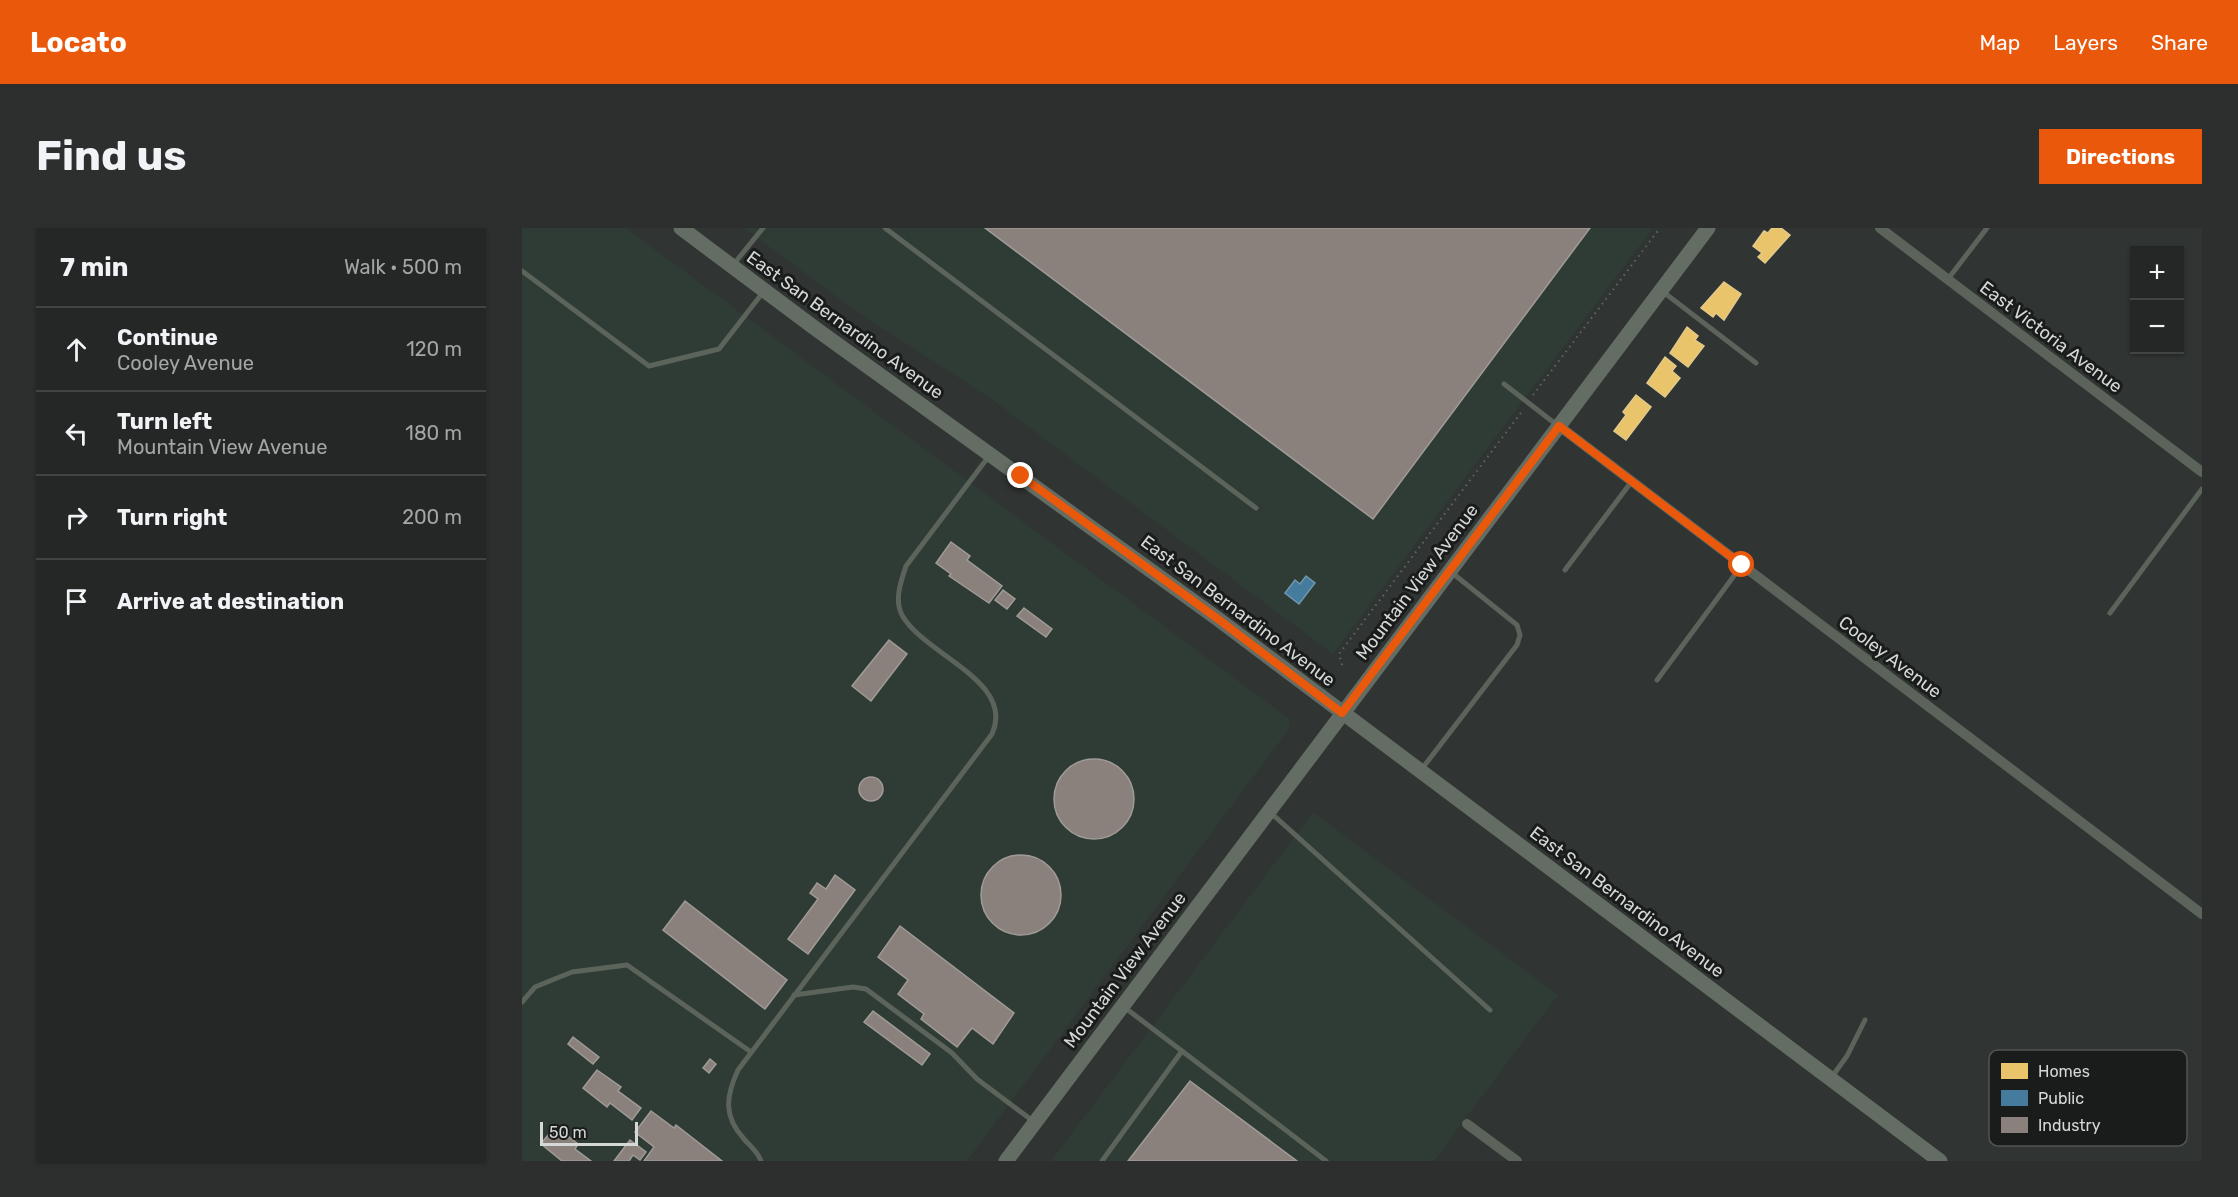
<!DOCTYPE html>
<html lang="en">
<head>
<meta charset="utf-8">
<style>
	body { margin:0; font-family:Rubik,sans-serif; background:#2c2f2e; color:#f1f3f6 }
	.controls { position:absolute; right:18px; top:18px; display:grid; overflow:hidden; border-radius:0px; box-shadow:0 2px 4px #0004 }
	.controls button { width:54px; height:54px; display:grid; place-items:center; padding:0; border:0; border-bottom:2px solid #414443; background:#242726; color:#f1f3f6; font:30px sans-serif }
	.scale { position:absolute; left:18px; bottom:15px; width:98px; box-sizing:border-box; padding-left:6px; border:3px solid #d4d8d6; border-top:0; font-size:16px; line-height:21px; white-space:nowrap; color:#d4d8d6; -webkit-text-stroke:4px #191c1a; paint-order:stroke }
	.stop { position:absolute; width:18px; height:18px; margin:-14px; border:4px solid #ea580c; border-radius:50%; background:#fff }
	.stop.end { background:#ea580c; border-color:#fff; box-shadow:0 2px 6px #0008 }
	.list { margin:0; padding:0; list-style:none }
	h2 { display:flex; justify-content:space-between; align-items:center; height:78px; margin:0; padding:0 24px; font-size:26px }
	h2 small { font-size:20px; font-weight:400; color:#a3a5a7 }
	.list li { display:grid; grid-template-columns:39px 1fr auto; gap:18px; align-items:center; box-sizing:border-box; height:84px; padding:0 24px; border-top:2px solid #414443 }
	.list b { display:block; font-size:22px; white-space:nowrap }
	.list p { margin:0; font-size:20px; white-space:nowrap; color:#a3a5a7 }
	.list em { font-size:20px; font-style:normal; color:#a3a5a7 }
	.icon { flex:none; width:33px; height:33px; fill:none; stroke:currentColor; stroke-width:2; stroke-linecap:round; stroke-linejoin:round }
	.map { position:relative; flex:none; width:1680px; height:933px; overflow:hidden; border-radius:0px }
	header { display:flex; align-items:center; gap:36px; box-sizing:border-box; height:84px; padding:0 30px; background:#ea580c; color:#fff }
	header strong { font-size:28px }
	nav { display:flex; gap:33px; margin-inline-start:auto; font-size:21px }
	.intro { display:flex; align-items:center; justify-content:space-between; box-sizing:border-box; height:144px; padding:0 36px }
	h1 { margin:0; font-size:42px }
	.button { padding:15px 27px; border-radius:0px; background:#ea580c; color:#fff; font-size:21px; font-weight:700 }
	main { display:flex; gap:36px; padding:0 36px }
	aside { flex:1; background:#242726; border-radius:0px; box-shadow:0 2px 4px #0004 }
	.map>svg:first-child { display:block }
	.built { fill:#2f3b35 }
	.homes { fill:#e9c46a; stroke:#e3ca8a; stroke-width:1.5 }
	.public { fill:#457b9d; stroke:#7097ae; stroke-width:1.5 }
	.industry { fill:#8a817c; stroke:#a09b97; stroke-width:1.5 }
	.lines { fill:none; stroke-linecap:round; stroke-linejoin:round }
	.path { stroke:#626762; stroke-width:2; stroke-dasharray:1.5 4.5; stroke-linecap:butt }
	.lane { stroke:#5b635b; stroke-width:5 }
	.street { stroke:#5b635b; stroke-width:10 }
	.secondary { stroke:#646d64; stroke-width:15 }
	.route { stroke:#ea580c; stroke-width:8 }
	.labels { text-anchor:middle; stroke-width:6; stroke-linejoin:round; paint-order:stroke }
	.street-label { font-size:18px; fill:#d4d8d6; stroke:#191c1a }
	.key { fill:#191c1a; stroke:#515452; stroke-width:1.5 }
	.key-label { font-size:16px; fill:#d4d8d6 }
</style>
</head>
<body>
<header>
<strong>Locato</strong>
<nav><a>Map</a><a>Layers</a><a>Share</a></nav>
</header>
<div class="intro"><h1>Find us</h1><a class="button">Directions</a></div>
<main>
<aside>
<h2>7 min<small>Walk · 500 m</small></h2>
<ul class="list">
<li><svg class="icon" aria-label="ahead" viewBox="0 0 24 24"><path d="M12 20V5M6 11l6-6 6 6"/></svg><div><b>Continue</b><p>Cooley Avenue</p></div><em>120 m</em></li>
<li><svg class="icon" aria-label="left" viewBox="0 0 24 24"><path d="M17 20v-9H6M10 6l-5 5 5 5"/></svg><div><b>Turn left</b><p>Mountain View Avenue</p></div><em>180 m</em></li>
<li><svg class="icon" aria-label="right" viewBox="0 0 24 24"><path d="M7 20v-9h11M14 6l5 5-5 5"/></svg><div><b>Turn right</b></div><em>200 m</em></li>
<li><svg class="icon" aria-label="arrive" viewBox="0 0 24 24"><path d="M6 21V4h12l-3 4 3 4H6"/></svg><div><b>Arrive at destination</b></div></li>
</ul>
</aside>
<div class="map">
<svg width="1680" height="933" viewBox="0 0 1680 933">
	<rect width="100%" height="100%" fill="#303432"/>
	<g class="built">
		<polygon points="0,0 104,0 768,491 767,501 445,933 0,933"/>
		<polygon points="222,0 1131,0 811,426 469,171 331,81"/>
		<polygon points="791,584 1036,767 912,933 529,933"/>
	</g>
	<g class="homes">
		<polygon points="1250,0 1259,0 1268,7 1243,35 1236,29 1240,25 1231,18 1242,3 1246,5"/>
		<polygon points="1202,54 1219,66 1202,92 1194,85 1191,89 1179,80"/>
		<polygon points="1165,99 1176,108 1173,112 1182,118 1166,139 1148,125"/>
		<polygon points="1143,129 1154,138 1150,143 1158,150 1143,169 1125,155"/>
		<polygon points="1114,167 1129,179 1104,212 1092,203 1104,187 1101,184"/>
	</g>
	<polygon class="public" points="784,348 793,355 777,376 763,365 773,352 778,356"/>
	<g class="industry">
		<polygon points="463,0 1068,0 851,291"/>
		<polygon points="429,314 448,328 445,332 480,358 467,375 427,348 429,346 414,335"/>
		<polygon points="481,362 493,371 485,381 473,372"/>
		<polygon points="502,380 530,401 524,409 495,388"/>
		<polygon points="367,412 385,426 349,473 330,458"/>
		<circle cx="572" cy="571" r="40"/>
		<circle cx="349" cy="561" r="12"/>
		<circle cx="499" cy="667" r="40"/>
		<polygon points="313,647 333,662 286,726 266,711 296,671 288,665 295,655 304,661"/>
		<polygon points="163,673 265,752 243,781 141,702"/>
		<polygon points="378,698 492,785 471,816 450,800 435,819 399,791 402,786 376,766 386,752 356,729"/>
		<polygon points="351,783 408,826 400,837 342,794"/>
		<polygon points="51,809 77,829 71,836 46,816"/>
		<polygon points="188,831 194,836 187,845 181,840"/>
		<polygon points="75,842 99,859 96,863 119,880 110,892 88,875 85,879 61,860"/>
		<polygon points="668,853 775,933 606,933"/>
		<polygon points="129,883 152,900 154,897 200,933 122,933 132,919 113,904"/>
		<polygon points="33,898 56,916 53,921 69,933 40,933 19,916"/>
		<polygon points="108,912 124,924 118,932 111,927 107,933 92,933"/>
	</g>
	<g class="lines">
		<g class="path">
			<polyline points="1011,167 1138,0"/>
			<polyline points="820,437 817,426 1001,182"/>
		</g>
		<g class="lane">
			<polyline points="363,0 734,280"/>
			<polyline points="211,37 241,0"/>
			<polyline points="0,43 127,138 197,121 242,63"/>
			<polyline points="1426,51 1465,0"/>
			<polyline points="1140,63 1234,135"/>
			<polyline points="982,156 1035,197"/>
			<polyline points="1043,342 1110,253"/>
			<polyline points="1588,385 1680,261"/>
			<polyline points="1135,452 1220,337"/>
			<polyline points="899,542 995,417 998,407 995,397 929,344"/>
			<polyline points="749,585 968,782"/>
			<polyline points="272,767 331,759 344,761 430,825 455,851 511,893"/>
			<polyline points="0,774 13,759 50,744 105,737 229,824"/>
			<polyline points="660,823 804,933"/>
			<polyline points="1309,850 1325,828 1343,792"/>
			<path d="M239 933C236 924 228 918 222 911 201 888 204 868 216 842L470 506C494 453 402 427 380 387 372 372 379 353 384 338L467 228"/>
			<polyline points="580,933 660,823 602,779"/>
		</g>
		<g class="street">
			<polyline points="1358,0 1680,244"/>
			<polyline points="1037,198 1680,686"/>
			<polyline points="945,896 995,933"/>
		</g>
		<g class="secondary">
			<polyline points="159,0 294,101 696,391 1418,933"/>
			<polyline points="484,933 1186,0"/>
		</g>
	</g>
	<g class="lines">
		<polyline class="route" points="499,248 696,391 820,485 1037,198 1220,337"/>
	</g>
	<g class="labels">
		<g class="street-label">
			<text transform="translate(323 97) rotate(36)" y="6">East San Bernardino Avenue</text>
			<text transform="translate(1529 109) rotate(37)" y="6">East Victoria Avenue</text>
			<text transform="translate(895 354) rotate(-53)" y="6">Mountain View Avenue</text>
			<text transform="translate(716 383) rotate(37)" y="6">East San Bernardino Avenue</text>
			<text transform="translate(1368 429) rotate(37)" y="6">Cooley Avenue</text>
			<text transform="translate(1105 674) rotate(37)" y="6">East San Bernardino Avenue</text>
			<text transform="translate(603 742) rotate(-53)" y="6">Mountain View Avenue</text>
		</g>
	</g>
	<rect x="1467" y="822" width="198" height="96" rx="9" class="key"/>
	<rect x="1479" y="835" width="27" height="16" fill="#e9c46a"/>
	<rect x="1479" y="862" width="27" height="16" fill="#457b9d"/>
	<rect x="1479" y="889" width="27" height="16" fill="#8a817c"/>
	<g class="key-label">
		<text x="1516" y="849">Homes</text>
		<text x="1516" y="876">Public</text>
		<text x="1516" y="903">Industry</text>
	</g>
</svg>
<div class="controls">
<button>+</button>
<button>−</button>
</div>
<div class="scale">50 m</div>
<div class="stop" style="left:1220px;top:337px"></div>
<div class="stop end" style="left:499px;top:248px"></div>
</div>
</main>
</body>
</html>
